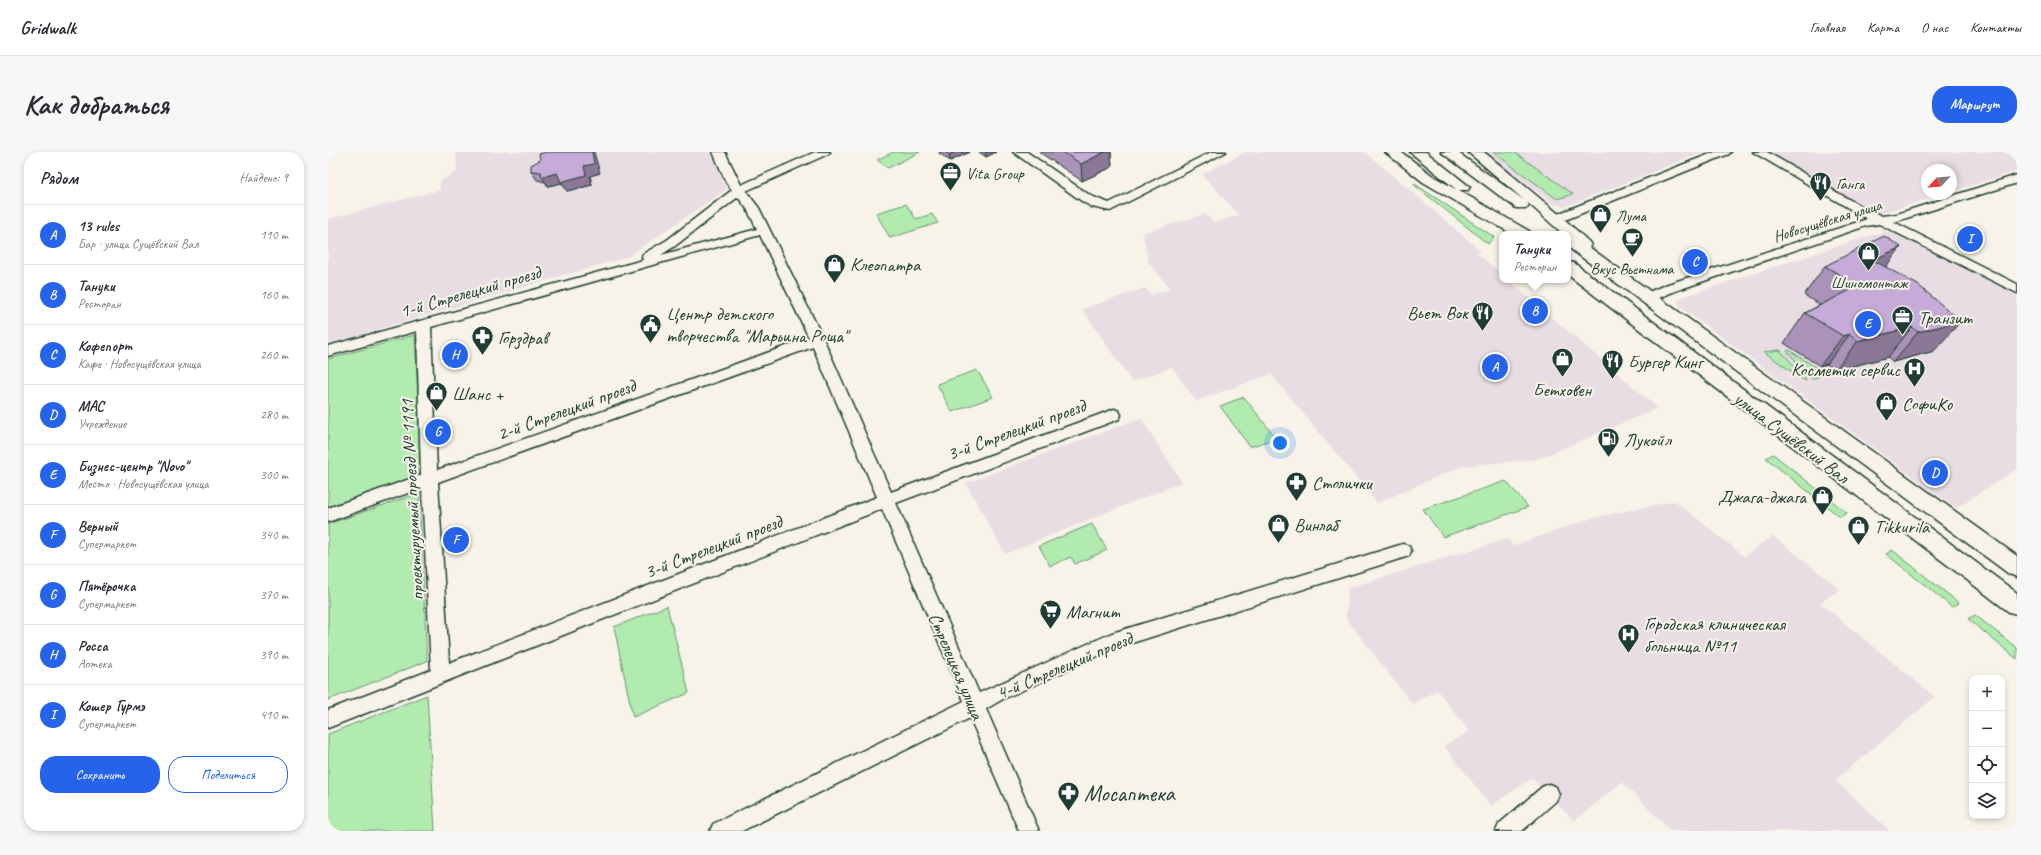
<!DOCTYPE html>
<html lang="ru">
<head>
<meta charset="utf-8">
<style>
	body { margin:0; font-family:Caveat,sans-serif; background:#f7f7f7; color:#2b2b33 }
	.controls { position:absolute; right:12px; bottom:12px; display:grid; overflow:hidden; border-radius:8px; box-shadow:0 2px 6px #0003 }
	.controls button { width:36px; height:36px; display:grid; place-items:center; padding:0; border:0; border-bottom:1px solid #e1e1e2; background:#fff; color:#2b2b33; font:20px sans-serif }
	.compass { position:absolute; left:1593px; top:12px; width:36px; height:36px; border-radius:50%; background:#fff; box-shadow:0 2px 6px #0003; rotate:244deg }
	.you { position:absolute; left:952px; top:291px; width:14px; height:14px; margin:-10px; border:3px solid #fff; border-radius:50%; background:#1a73e8; box-shadow:0 0 0 6px #1a73e833 }
	.badge { display:grid; place-items:center; width:26px; height:26px; border-radius:50%; background:#2563eb; color:#fff; font-size:13px; font-weight:700 }
	.pin { position:absolute; translate:-50% -50%; border:2px solid #fff; box-shadow:0 1px 4px #0006 }
	.popup { position:absolute; left:1171px; top:79px; width:72px; height:52px; box-sizing:border-box; display:grid; place-content:center; border-radius:8px; background:#fff; filter:drop-shadow(0 1px 3px #0005); font-size:13px; white-space:nowrap; color:#7c7c81 }
	.popup b { font-size:15px; color:#2b2b33 }
	.popup::after { content:''; position:absolute; left:50%; top:100%; margin-left:-8px; border:8px solid transparent; border-top-color:#fff }
	.list { margin:0; padding:0; list-style:none }
	h2 { display:flex; justify-content:space-between; align-items:center; height:52px; margin:0; padding:0 16px; font-size:17px }
	h2 small { font-size:13px; font-weight:400; color:#7c7c81 }
	.list li { display:grid; grid-template-columns:26px 1fr auto; gap:12px; align-items:center; box-sizing:border-box; height:60px; padding:0 16px; border-top:1px solid #e1e1e2 }
	.list b { display:block; font-size:15px; white-space:nowrap }
	.list p { margin:0; font-size:13px; white-space:nowrap; color:#7c7c81 }
	.list em { font-size:13px; font-style:normal; color:#7c7c81 }
	.actions { display:flex; gap:8px; padding:12px 16px }
	.actions a { flex:1; padding:9px 0; border:1px solid #2563eb; border-radius:16px; text-align:center; font-size:14px; color:#2563eb }
	.actions .main { background:#2563eb; color:#fff }
	.icon { flex:none; width:22px; height:22px; fill:none; stroke:currentColor; stroke-width:2; stroke-linecap:round; stroke-linejoin:round }
	.map { position:relative; flex:none; width:1689px; height:679px; overflow:hidden; border-radius:16px }
	header { display:flex; align-items:center; gap:24px; box-sizing:border-box; height:56px; padding:0 20px; background:#fff; border-bottom:1px solid #e1e1e2 }
	header strong { font-size:19px }
	nav { display:flex; gap:22px; margin-inline-start:auto; font-size:14px }
	.intro { display:flex; align-items:center; justify-content:space-between; box-sizing:border-box; height:96px; padding:0 24px }
	h1 { margin:0; font-size:28px }
	.button { padding:10px 18px; border-radius:16px; background:#2563eb; color:#fff; font-size:14px; font-weight:700 }
	main { display:flex; gap:24px; padding:0 24px }
	aside { flex:1; background:#fff; border-radius:16px; box-shadow:0 2px 6px #0003 }
	.map>svg:first-child { display:block }
	.built { fill:#e8dde3 }
	.green { fill:#b1ebb0; stroke:#689472 }
	.lines { fill:none; stroke-linecap:round; stroke-linejoin:round }
	.minor-casing { stroke:#1f3d34; stroke-width:3 }
	.major-casing { stroke:#1f3d34; stroke-width:3 }
	.minor { fill:#f7f3e8; fill-rule:evenodd }
	.major { fill:#f7f3e8; fill-rule:evenodd }
	.wall { fill:#aa92b9; stroke:#1f3d34 }
	.shaded-wall { fill:#8b7796; stroke:#1f3d34 }
	.building { fill:#c6aad7; stroke:#1f3d34 }
	.labels { text-anchor:middle; stroke-width:4; stroke-linejoin:round; paint-order:stroke }
	.far-poi-label { font-size:16px; fill:#1f3d34; stroke:#f7f3e8; text-anchor:start }
	.far-street-label { font-size:16px; fill:#1f3d34; stroke:#f7f3e8 }
	.poi-label { font-size:19px; fill:#1f3d34; stroke:#f7f3e8; text-anchor:start }
	.street-label { font-size:19px; fill:#1f3d34; stroke:#f7f3e8 }
	.near-poi-label { font-size:23px; fill:#1f3d34; stroke:#f7f3e8; text-anchor:start }
</style>
</head>
<body>
<header>
<strong>Gridwalk</strong>
<nav><a>Главная</a><a>Карта</a><a>О нас</a><a>Контакты</a></nav>
</header>
<div class="intro"><h1>Как добраться</h1><a class="button">Маршрут</a></div>
<main>
<aside>
<h2>Рядом<small>Найдено: 9</small></h2>
<ul class="list">
<li><span class="badge">A</span><div><b>13 rules</b><p>Бар · улица Сущёвский Вал</p></div><em>110 m</em></li>
<li><span class="badge">B</span><div><b>Тануки</b><p>Ресторан</p></div><em>160 m</em></li>
<li><span class="badge">C</span><div><b>Кофепорт</b><p>Кафе · Новосущёвская улица</p></div><em>260 m</em></li>
<li><span class="badge">D</span><div><b>MAC</b><p>Учреждение</p></div><em>280 m</em></li>
<li><span class="badge">E</span><div><b>Бизнес-центр &quot;Novo&quot;</b><p>Место · Новосущёвская улица</p></div><em>300 m</em></li>
<li><span class="badge">F</span><div><b>Верный</b><p>Супермаркет</p></div><em>340 m</em></li>
<li><span class="badge">G</span><div><b>Пятёрочка</b><p>Супермаркет</p></div><em>370 m</em></li>
<li><span class="badge">H</span><div><b>Росса</b><p>Аптека</p></div><em>390 m</em></li>
<li><span class="badge">I</span><div><b>Кошер Гурмэ</b><p>Супермаркет</p></div><em>410 m</em></li>
</ul>
<div class="actions"><a class="main">Сохранить</a><a>Поделиться</a></div>
</aside>
<div class="map">
<svg width="1689" height="679" viewBox="0 0 1689 679">
	<rect width="100%" height="100%" fill="#f7f3e8"/>
	<filter id="ink" filterUnits="userSpaceOnUse"><feTurbulence type="fractalNoise" baseFrequency=".025" numOctaves="2"/><feDisplacementMap in="SourceGraphic" scale="8" xChannelSelector="R" yChannelSelector="G"/><feConvolveMatrix kernelMatrix="1 2 1 2 8 2 1 2 1" color-interpolation-filters="sRGB"/></filter>
	<g filter="url(#ink)">
		<g class="built">
			<polygon points="128,0 383,0 399,37 299,105 0,192 0,67 112,38 112,29 129,20"/>
			<polygon points="918,0 1037,0 1153,99 1149,101 1174,123 1174,128 1180,128 1330,256 1210,307 1134,314 1049,351 943,222 868,249 844,215 804,230 754,157 817,136 823,143 842,137 820,109 815,81 877,62 886,71 911,63 874,22"/>
			<polygon points="1157,0 1375,0 1236,55 1225,52"/>
			<polygon points="1444,0 1689,0 1689,19 1623,40 1623,18 1599,18 1599,42 1617,42 1550,62 1539,58 1448,6"/>
			<polygon points="1556,79 1573,83 1689,143 1689,317 1628,356 1356,158 1349,150 1354,145"/>
			<polygon points="813,266 854,330 677,402 638,331"/>
			<polygon points="1347,349 1416,404 1445,384 1512,437 1492,451 1607,545 1507,628 1562,679 1343,679 1294,630 1246,669 1204,626 1163,654 1116,594 1141,579 1109,538 1084,552 1018,466 1020,436 1179,387 1185,394 1264,366"/>
		</g>
		<g class="green">
			<polygon points="565,0 592,0 560,16 549,8"/>
			<polygon points="1165,0 1186,0 1245,42 1229,47"/>
			<polygon points="1085,32 1087,32 1166,85 1160,92"/>
			<polygon points="578,52 588,67 604,62 610,71 562,86 548,61"/>
			<polygon points="87,183 94,324 0,355 0,207"/>
			<polygon points="1452,198 1479,228 1477,229 1436,200"/>
			<polygon points="1461,198 1498,222 1484,227 1459,199"/>
			<polygon points="649,218 665,245 624,260 609,232"/>
			<polygon points="916,245 948,286 922,295 892,254"/>
			<polygon points="1445,302 1519,361 1512,365 1438,306"/>
			<polygon points="1178,329 1200,355 1115,385 1095,357"/>
			<polygon points="91,341 99,509 0,548 0,372"/>
			<polygon points="764,372 779,398 747,412 743,405 722,414 711,394"/>
			<polygon points="1564,398 1631,451 1624,455 1558,402"/>
			<polygon points="339,454 361,541 305,565 286,475"/>
			<polygon points="1647,463 1689,496 1689,507 1640,467"/>
			<polygon points="99,543 107,679 0,679 0,582"/>
		</g>
		<g class="lines">
			<defs>
				<g id="minor">
					<path d="M385 0H397L413 33 487 0H502L500 2 418 39 431 56 496 188 563 340 781 259 786 257 791 259 793 263 791 267 568 351 651 541 784 481 1075 392 1081 394 1083 399 1081 404 788 496 675 547 658 557 711 679H691L642 566 414 679H382L385 672 636 549 554 357 0 576V558L103 518 94 336 0 370V356L93 323 89 179 0 204V194L315 108 314 105 315 102 339 88 404 38 398 30ZM410 45 419 57 429 77 333 103 347 94ZM432 83 481 186 109 318 103 175ZM485 195 549 345 121 511 110 330Z"/>
					<polygon points="685,0 699,0 763,44 781,51 883,0 898,0 782,59 764,55 755,50"/>
					<polygon points="1387,0 1403,0 1401,2 1232,70 1228,71 1222,67 1224,64"/>
					<polygon points="1425,0 1439,0 1536,56 1554,64 1569,62 1689,23 1689,31 1566,70 1689,132 1689,141 1551,72 1538,74 1347,139 1324,149 1314,149 1312,146 1314,143 1337,133 1539,67"/>
					<polygon points="1221,632 1228,635 1231,642 1228,649 1194,679 1168,679 1171,672 1214,635"/>
				</g>
				<g id="major">
					<polygon points="1057,0 1073,0 1105,24 1129,38 1082,0 1098,0 1142,35 1140,38 1130,38 1201,79 1203,82 1184,82 1095,30"/>
					<polygon points="1113,0 1129,0 1196,48 1140,0 1156,0 1233,64 1261,90 1263,93 1261,95 1689,404 1689,425 1681,422 1240,95 1240,82 1235,82 1199,50 1201,53 1198,56 1188,56"/>
					<polygon points="1240,110 1246,111 1689,441 1689,462 1681,460 1240,123"/>
				</g>
			</defs>
			<use href="#minor" class="minor-casing"/>
			<use href="#major" class="major-casing"/>
			<use href="#minor" class="minor"/>
			<use href="#major" class="major"/>
		</g>
		<g class="wall">
			<polygon points="611,0 642,0 622,9 611,1"/>
			<polygon points="651,0 668,0 658,5"/>
			<polygon points="711,0 783,0 784,15 754,29"/>
			<polygon points="212,8 272,21 262,24 264,33 239,39 234,31 220,34 217,30 209,28 203,19"/>
			<polygon points="1497,114 1558,115 1606,199 1565,210 1560,205 1506,219 1499,212 1492,214 1456,191 1477,161 1492,153 1476,143"/>
		</g>
		<g class="shaded-wall">
			<polygon points="264,0 266,0 272,21 262,24 264,33 239,39 234,31 220,34 214,25 256,14"/>
			<polygon points="627,0 642,0 622,9 621,3"/>
			<polygon points="657,0 668,0 658,5"/>
			<polygon points="777,0 783,0 784,15 754,29 753,12"/>
			<polygon points="1573,95 1551,124 1545,108"/>
			<polygon points="1633,169 1606,199 1565,210 1590,180"/>
			<polygon points="1584,175 1560,205 1506,219 1530,189"/>
			<polygon points="1522,182 1499,212 1492,214 1515,184"/>
		</g>
		<g class="building">
			<polygon points="218,0 264,0 266,12 256,14 258,23 233,30 229,21 214,25 213,20 203,19 203,13 212,8 211,2"/>
			<polygon points="617,0 627,0 621,3"/>
			<polygon points="735,0 777,0 753,12"/>
			<polygon points="1556,84 1573,95 1545,108 1590,133 1633,169 1590,180 1584,175 1530,189 1522,182 1515,184 1477,161 1530,134 1497,114"/>
		</g>
	</g>
	<defs>
		<symbol id="office-pin" viewBox="-11 -11 22 30"><path d="M0 17L-7.5 6A9.5 9.5 0 1 1 7.5 6Z" fill="#1f3d34" stroke="#f7f3e8"/><path d="M-6-3h4V-5.5h4V-3h4V5H-6ZM-1-4.5V-3h2v-1.5ZM-6 0V1H6V0Z" fill="#fff"/></symbol>
		<symbol id="restaurant-pin" viewBox="-11 -11 22 30"><path d="M0 17L-7.5 6A9.5 9.5 0 1 1 7.5 6Z" fill="#1f3d34" stroke="#f7f3e8"/><path d="M-5-6h1v4h1v-4h1v4h1v-4h1v5L-1.5 .5V6h-2V.5L-5-1ZM5-6V6H3V1.5H1.5Q1.5-4 5-6Z" fill="#fff"/></symbol>
		<symbol id="shop-pin" viewBox="-11 -11 22 30"><path d="M0 17L-7.5 6A9.5 9.5 0 1 1 7.5 6Z" fill="#1f3d34" stroke="#f7f3e8"/><path d="M-5-2.5h2.3a2.7 3.5 0 0 1 5.4 0H5L5.5 6h-11ZM-1.5-2.5h3a1.5 2.3 0 0 0-3 0Z" fill="#fff"/></symbol>
		<symbol id="cafe-pin" viewBox="-11 -11 22 30"><path d="M0 17L-7.5 6A9.5 9.5 0 1 1 7.5 6Z" fill="#1f3d34" stroke="#f7f3e8"/><path d="M-5.5-4.5H6V0H3Q3 3.5 0 3.5H-2.5Q-5.5 3.5-5.5 0ZM3-3.2v2h1.7v-2ZM-6 4.5H4V6H-6Z" fill="#fff"/></symbol>
		<symbol id="civic-pin" viewBox="-11 -11 22 30"><path d="M0 17L-7.5 6A9.5 9.5 0 1 1 7.5 6Z" fill="#1f3d34" stroke="#f7f3e8"/><path d="M-.6-6.5H3V-4.5H.6V-3L4-1V1h2V6H-6V1h2V-1L-.6-3ZM-1.2 2.5V6h2.4V2.5Z" fill="#fff"/></symbol>
		<symbol id="pharmacy-pin" viewBox="-11 -11 22 30"><path d="M0 17L-7.5 6A9.5 9.5 0 1 1 7.5 6Z" fill="#1f3d34" stroke="#f7f3e8"/><path d="M-2-6h4v4h4v4h-4v4h-4v-4h-4v-4h4Z" fill="#fff"/></symbol>
		<symbol id="hospital-pin" viewBox="-11 -11 22 30"><path d="M0 17L-7.5 6A9.5 9.5 0 1 1 7.5 6Z" fill="#1f3d34" stroke="#f7f3e8"/><path d="M-5-5h3v3.5h4V-5h3V5h-3V1.5h-4V5h-3Z" fill="#fff"/></symbol>
		<symbol id="fuel-pin" viewBox="-11 -11 22 30"><path d="M0 17L-7.5 6A9.5 9.5 0 1 1 7.5 6Z" fill="#1f3d34" stroke="#f7f3e8"/><path d="M-5.5-6h7V0h2V4h1.3V-2.5L3-4.5l.8-.8L6-3V5H2.5V1h-1V6h-7ZM-4.2-4.7v3.2H.2V-4.7Z" fill="#fff"/></symbol>
		<symbol id="supermarket-pin" viewBox="-11 -11 22 30"><path d="M0 17L-7.5 6A9.5 9.5 0 1 1 7.5 6Z" fill="#1f3d34" stroke="#f7f3e8"/><path d="M-6-5.5h2.5l.6 2H6L4.5 2H-2.5L-4.4-4H-6ZM-1.5 3.2a1.3 1.3 0 1 0 .1 0ZM3 3.2a1.3 1.3 0 1 0 .1 0Z" fill="#fff"/></symbol>
	</defs>
	<g fill-rule="evenodd">
		<use href="#office-pin" x="610" y="8" width="25" height="34"/>
		<use href="#restaurant-pin" x="1480" y="18" width="25" height="34"/>
		<use href="#shop-pin" x="1260" y="50" width="25" height="34"/>
		<use href="#cafe-pin" x="1292" y="74" width="25" height="34"/>
		<use href="#shop-pin" x="1528" y="88" width="25" height="34"/>
		<use href="#shop-pin" x="494" y="100" width="25" height="34"/>
		<use href="#restaurant-pin" x="1142" y="148" width="25" height="34"/>
		<use href="#office-pin" x="1562" y="152" width="25" height="34"/>
		<use href="#civic-pin" x="310" y="160" width="25" height="34"/>
		<use href="#pharmacy-pin" x="142" y="172" width="25" height="34"/>
		<use href="#shop-pin" x="1222" y="194" width="25" height="34"/>
		<use href="#restaurant-pin" x="1272" y="196" width="25" height="34"/>
		<use href="#hospital-pin" x="1574" y="204" width="25" height="34"/>
		<use href="#shop-pin" x="96" y="228" width="25" height="34"/>
		<use href="#shop-pin" x="1546" y="238" width="25" height="34"/>
		<use href="#fuel-pin" x="1268" y="274" width="25" height="34"/>
		<use href="#pharmacy-pin" x="956" y="318" width="25" height="34"/>
		<use href="#shop-pin" x="1482" y="332" width="25" height="34"/>
		<use href="#shop-pin" x="938" y="360" width="25" height="34"/>
		<use href="#shop-pin" x="1518" y="362" width="25" height="34"/>
		<use href="#supermarket-pin" x="710" y="446" width="25" height="34"/>
		<use href="#hospital-pin" x="1288" y="470" width="25" height="34"/>
		<use href="#pharmacy-pin" x="728" y="628" width="25" height="34"/>
	</g>
	<g class="labels">
		<g class="far-poi-label">
			<text x="638" y="27">Vita Group</text>
			<text x="1508" y="37">Ганга</text>
			<text x="1288" y="69">Лума</text>
			<text x="1304" y="122" text-anchor="middle">Вкус Вьетнама</text>
			<text x="1541" y="136" text-anchor="middle">Шиномонтаж</text>
		</g>
		<g class="far-street-label">
			<text transform="translate(1499 68) rotate(-17)" y="6">Новосущёвская улица</text>
		</g>
		<g class="poi-label">
			<text x="522" y="119">Клеопатра</text>
			<text x="1140" y="167" text-anchor="end">Вьет Вок</text>
			<text x="338" y="168">Центр детского<tspan x="338" dy="22">творчества "Марьина Роща"</tspan></text>
			<text x="1590" y="172">Транзит</text>
			<text x="170" y="192">Горздрав</text>
			<text x="1300" y="216">Бургер Кинг</text>
			<text x="1572" y="224" text-anchor="end">Косметик сервис</text>
			<text x="1234" y="244" text-anchor="middle">Бетховен</text>
			<text x="124" y="248">Шанс +</text>
			<text x="1574" y="258">СофиКо</text>
			<text x="1296" y="294">Лукойл</text>
			<text x="984" y="337">Столички</text>
			<text x="1478" y="351" text-anchor="end">Джага-джага</text>
			<text x="966" y="379">Винлаб</text>
			<text x="1546" y="381">Tikkurila</text>
			<text x="738" y="466">Магнит</text>
			<text x="1316" y="478">Городская клиническая<tspan x="1316" dy="22">больница №11</tspan></text>
		</g>
		<g class="street-label">
			<text transform="translate(142 139) rotate(-16)" y="7">1-й Стрелецкий проезд</text>
			<text transform="translate(238 257) rotate(-20)" y="7">2-й Стрелецкий проезд</text>
			<text transform="translate(688 277) rotate(-20)" y="7">3-й Стрелецкий проезд</text>
			<text transform="translate(1464 285) rotate(37)" y="7">улица Сущёвский Вал</text>
			<text transform="translate(83 348) rotate(-93)" y="7">проектируемый проезд № 1191</text>
			<text transform="translate(385 394) rotate(-21)" y="7">3-й Стрелецкий проезд</text>
			<text transform="translate(736 513) rotate(-23)" y="7">4-й Стрелецкий проезд</text>
			<text transform="translate(629 514) rotate(67)" y="7">Стрелецкая улица</text>
		</g>
		<g class="near-poi-label">
			<text x="756" y="649">Мосаптека</text>
		</g>
	</g>
</svg>
<div class="controls">
<button>+</button>
<button>−</button>
<button><svg class="icon" aria-label="locate" viewBox="0 0 24 24"><circle cx="12" cy="12" r="6"/><path d="M12 2v4M12 18v4M2 12h4M18 12h4"/></svg></button>
<button><svg class="icon" aria-label="layers" viewBox="0 0 24 24"><path d="M12 4l9 5-9 5-9-5zM3 14l9 5 9-5"/></svg></button>
</div>
<svg class="compass" viewBox="-18 -18 36 36"><path d="M0-13l5 13h-10z" fill="#e53935"/><path d="M0 13l5-13h-10z" fill="#7c7c81"/></svg>
<div class="you"></div>
<div class="pin badge" style="left:1167px;top:215px">A</div>
<div class="pin badge" style="left:1207px;top:159px">B</div>
<div class="popup"><b>Тануки</b>Ресторан</div>
<div class="pin badge" style="left:1367px;top:110px">C</div>
<div class="pin badge" style="left:1607px;top:321px">D</div>
<div class="pin badge" style="left:1540px;top:172px">E</div>
<div class="pin badge" style="left:128px;top:388px">F</div>
<div class="pin badge" style="left:110px;top:280px">G</div>
<div class="pin badge" style="left:127px;top:203px">H</div>
<div class="pin badge" style="left:1642px;top:87px">I</div>
</div>
</main>
</body>
</html>
